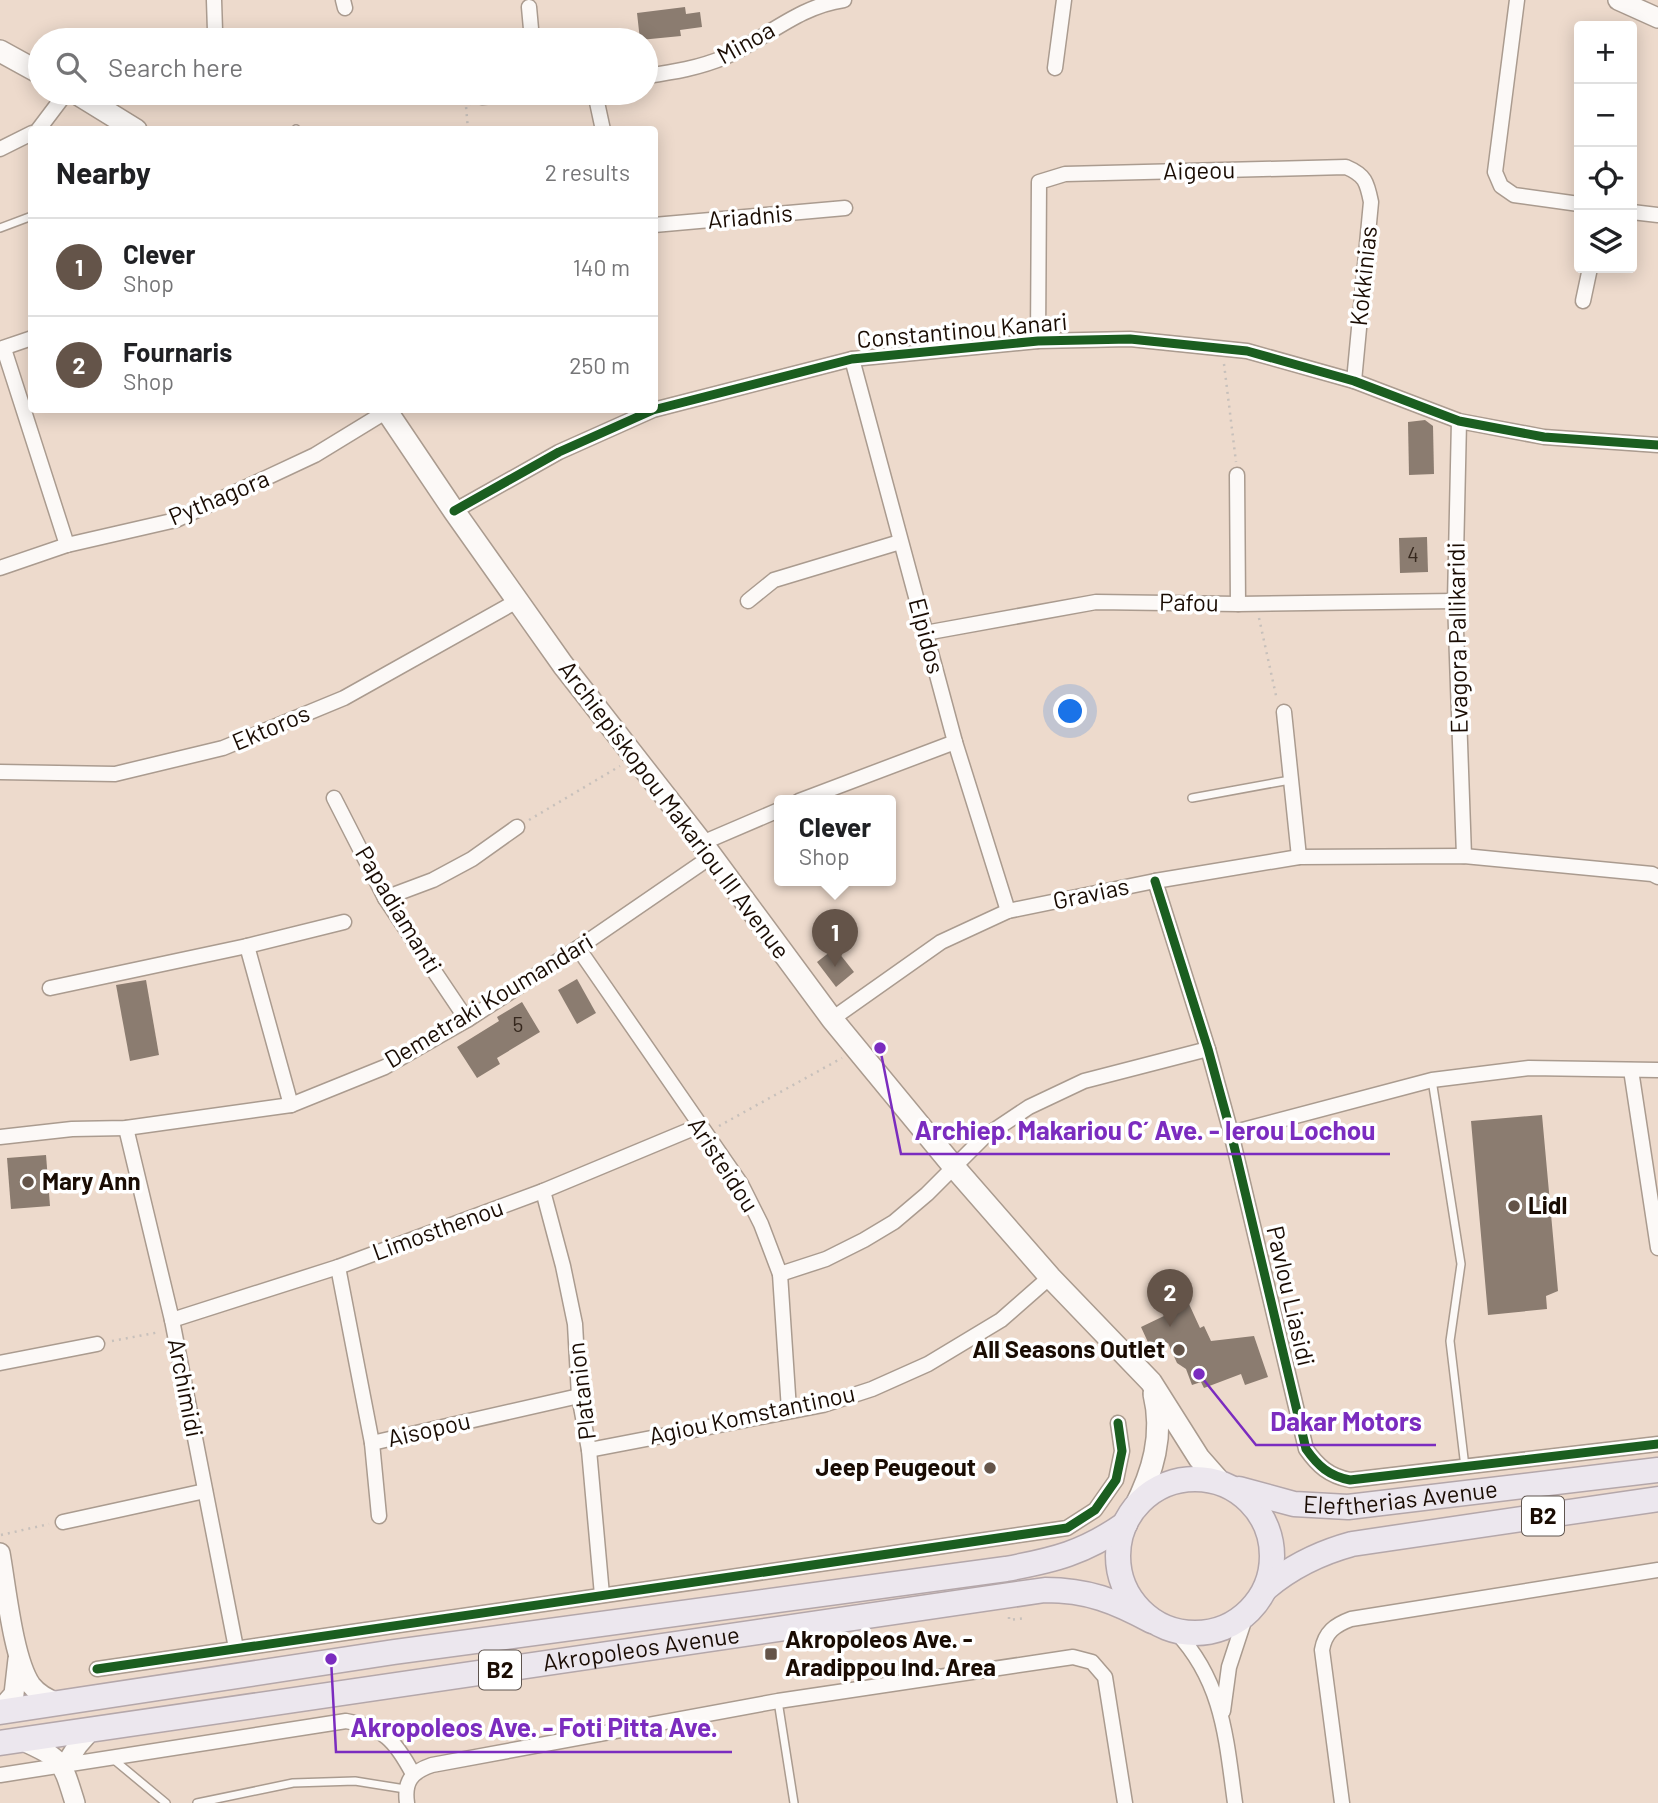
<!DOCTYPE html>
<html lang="en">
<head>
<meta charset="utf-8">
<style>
	body { margin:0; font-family:Barlow,sans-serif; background:#f6f6f6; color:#202124 }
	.controls { position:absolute; right:21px; top:21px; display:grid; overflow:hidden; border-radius:7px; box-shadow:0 4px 18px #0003 }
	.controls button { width:63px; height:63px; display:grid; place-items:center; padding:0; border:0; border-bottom:2px solid #e0e0e0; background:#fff; color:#202124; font:35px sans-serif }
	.you { position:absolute; left:1071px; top:712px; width:24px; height:24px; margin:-18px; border:5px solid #fff; border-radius:50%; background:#1a73e8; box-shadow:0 0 0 10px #1a73e833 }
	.badge { display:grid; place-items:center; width:46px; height:46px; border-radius:50%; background:#645449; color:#fff; font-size:23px; font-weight:700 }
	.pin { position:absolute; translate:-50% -58px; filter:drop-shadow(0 2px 4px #0008) }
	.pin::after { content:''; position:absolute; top:37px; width:24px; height:21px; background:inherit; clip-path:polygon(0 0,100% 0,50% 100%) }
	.popup { position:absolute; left:774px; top:795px; width:122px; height:91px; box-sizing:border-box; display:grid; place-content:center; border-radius:7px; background:#fff; filter:drop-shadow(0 2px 5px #0005); font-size:23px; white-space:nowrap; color:#757577 }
	.popup b { font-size:26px; color:#202124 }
	.popup::after { content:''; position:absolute; left:50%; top:100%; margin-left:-14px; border:14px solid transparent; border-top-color:#fff }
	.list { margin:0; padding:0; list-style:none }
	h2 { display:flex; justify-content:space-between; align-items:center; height:91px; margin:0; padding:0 28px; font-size:30px }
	h2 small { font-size:23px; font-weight:400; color:#757577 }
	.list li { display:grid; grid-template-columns:46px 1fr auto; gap:21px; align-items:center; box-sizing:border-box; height:98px; padding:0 28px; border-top:2px solid #e0e0e0 }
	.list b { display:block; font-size:26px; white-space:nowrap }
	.list p { margin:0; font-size:23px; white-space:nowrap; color:#757577 }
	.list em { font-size:23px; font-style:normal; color:#757577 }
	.icon { flex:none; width:38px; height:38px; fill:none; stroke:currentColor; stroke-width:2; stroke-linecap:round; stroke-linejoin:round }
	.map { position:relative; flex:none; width:1658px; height:1803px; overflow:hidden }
	.search { position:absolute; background:#fff; box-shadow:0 4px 18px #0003; left:28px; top:28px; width:630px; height:77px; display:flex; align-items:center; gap:18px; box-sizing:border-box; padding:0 24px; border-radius:38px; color:#757577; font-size:26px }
	.panel { position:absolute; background:#fff; box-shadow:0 4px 18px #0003; left:28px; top:126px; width:630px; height:287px; border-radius:7px }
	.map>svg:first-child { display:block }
	.building { fill:#8b7c70 }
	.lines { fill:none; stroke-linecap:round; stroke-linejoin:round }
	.service-casing { stroke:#aa9b8f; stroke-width:10 }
	.minor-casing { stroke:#aa9b8f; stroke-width:17 }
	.tertiary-casing { stroke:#aa9b8f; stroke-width:22 }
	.secondary-casing { stroke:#aa9b8f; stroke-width:24 }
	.trunk-casing { stroke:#b4a7aa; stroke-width:27 }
	.path { stroke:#c7c0bb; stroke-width:2.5; stroke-dasharray:2 5; stroke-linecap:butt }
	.service { stroke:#fcf9f7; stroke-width:7 }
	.minor { stroke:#fcf9f7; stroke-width:14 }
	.tertiary { stroke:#fcf9f7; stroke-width:19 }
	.secondary { stroke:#fcf9f7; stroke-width:21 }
	.trunk { stroke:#ece7ee; stroke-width:24 }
	.cycleway-casing { stroke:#fff; stroke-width:13 }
	.cycleway { stroke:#1b5e20; stroke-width:9 }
	.poi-dot { fill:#645449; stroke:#fff; stroke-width:2.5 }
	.labels { text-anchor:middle; stroke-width:7; stroke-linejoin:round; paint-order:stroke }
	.number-label { font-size:21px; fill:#36281e }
	.shield { fill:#fff; stroke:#5f554f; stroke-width:2 }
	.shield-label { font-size:23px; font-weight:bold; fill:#1a0c03 }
	.street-label { font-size:24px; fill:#1a0c03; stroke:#fff }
	.poi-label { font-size:24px; font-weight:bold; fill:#1a0c03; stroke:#fff; text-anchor:start }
	.leader { fill:none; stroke:#7b2cbf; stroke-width:2.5 }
	.callout-dot { fill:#7b2cbf; stroke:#fff; stroke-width:2.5 }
	.callout-label { font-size:26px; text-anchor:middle; font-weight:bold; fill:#7b2cbf; stroke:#fff; stroke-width:7; stroke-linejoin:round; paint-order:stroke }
</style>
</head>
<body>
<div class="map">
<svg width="1658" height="1803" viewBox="0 0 1658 1803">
	<rect width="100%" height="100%" fill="#eddacc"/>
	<g class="building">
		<polygon points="685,7 686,14 700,12 702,27 680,30 681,36 640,40 637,13"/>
		<polygon points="1425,420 1433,426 1434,474 1409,475 1408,422"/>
		<polygon points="1427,537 1428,572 1400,573 1399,538"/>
		<polygon points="835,948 854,972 836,987 817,962"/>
		<polygon points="577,979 596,1013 577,1024 558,990"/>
		<polygon points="146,980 159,1055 130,1061 116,985"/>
		<polygon points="522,1002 540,1032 497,1058 500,1064 477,1078 457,1047 499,1021 497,1017"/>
		<polygon points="1542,1115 1558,1291 1546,1296 1547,1309 1488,1315 1471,1121"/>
		<polygon points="46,1155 50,1206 11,1209 7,1158"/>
		<polygon points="1189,1304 1200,1328 1204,1326 1211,1341 1254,1336 1268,1377 1245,1385 1241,1374 1204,1388 1201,1382 1192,1385 1186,1369 1177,1363 1168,1343 1152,1351 1141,1327"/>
	</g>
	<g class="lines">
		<defs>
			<g id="service">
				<polyline points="296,129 296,130"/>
				<polyline points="0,228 32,216"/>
				<polyline points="1192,798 1290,780"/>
				<polyline points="1432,1080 1461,1264 1450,1341 1465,1467"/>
				<polyline points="778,1701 794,1803"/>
				<polyline points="113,1759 166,1803"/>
				<polyline points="197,1803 293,1783 355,1781 405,1789"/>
			</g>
			<g id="minor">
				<polyline points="343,0 345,8"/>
				<polyline points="1517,0 1495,172 1501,186 1514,195 1579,204"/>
				<polyline points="529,7 532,40"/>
				<polyline points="210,40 215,31 214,0"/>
				<polyline points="1055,68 1064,0"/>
				<path d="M646 76C674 72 699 68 725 57 765 39 799 6 844 0"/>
				<polyline points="595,93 603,130"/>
				<polyline points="482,97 525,93"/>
				<polyline points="38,130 66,93"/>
				<polyline points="0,149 32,133"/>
				<polyline points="1632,212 1658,215"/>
				<polyline points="654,225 845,208"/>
				<polyline points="1583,301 1590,268"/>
				<path d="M1038 341 1039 182 1065 174 1346 167C1365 175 1367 182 1371 202L1354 381"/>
				<polyline points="0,349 32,338"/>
				<polyline points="4,349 67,545"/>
				<polyline points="852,359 955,742 1008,911"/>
				<polyline points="1459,421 1455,601 1464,856"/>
				<polyline points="1237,475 1238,604"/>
				<polyline points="454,511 559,452 653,410 852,359 1038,341 1130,339 1247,351 1354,381 1459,421 1544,437 1658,445"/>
				<polyline points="0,568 67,545 176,520 315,455 387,411"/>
				<polyline points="748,601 774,580 900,542"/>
				<polyline points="925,633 1096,602 1238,604 1455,601"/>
				<polyline points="1284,712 1299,857"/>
				<polyline points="0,772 115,774 223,748 344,698 517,601"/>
				<polyline points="334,798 385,898 467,1020"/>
				<polyline points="799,801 955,742"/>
				<polyline points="702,843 779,810"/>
				<path d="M1155 881 1208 1049 1231 1133 1306 1449C1318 1466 1329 1476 1350 1480L1658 1444"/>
				<polyline points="385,898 433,880 472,859 517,827"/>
				<polyline points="247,946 291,1105"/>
				<polyline points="578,948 741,1184 761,1224 780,1274 789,1410"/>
				<polyline points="50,988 247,946 344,922"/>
				<polyline points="832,1019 941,942 1008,911 1155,881 1299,857 1464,856 1652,874 1658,877"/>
				<polyline points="1631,1070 1658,1248"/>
				<polyline points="126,1128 172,1320 236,1648"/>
				<polyline points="1231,1133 1432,1080 1529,1068 1658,1070"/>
				<polyline points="0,1137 72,1129 126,1128 291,1105 385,1067 467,1020 578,948 712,856"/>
				<polyline points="543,1191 563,1266 575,1324 579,1396 589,1450 602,1595"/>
				<polyline points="338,1267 372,1443 379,1516"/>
				<polyline points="780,1274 826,1259 864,1240 894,1222 927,1194 984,1137 1029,1107 1084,1081 1208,1049"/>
				<polyline points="172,1320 338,1267 543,1191 699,1126"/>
				<polyline points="0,1363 97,1344"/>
				<polyline points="372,1443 579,1396"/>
				<polyline points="589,1450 823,1405 872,1389 928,1364 1001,1320 1050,1277"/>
				<polyline points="63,1522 205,1491"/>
				<path d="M1176 1632C1223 1682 1226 1738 1235 1803"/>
				<polyline points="97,1669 1067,1528 1095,1510 1116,1480 1122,1451 1118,1423"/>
				<polyline points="1223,1711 1229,1667 1246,1615"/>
				<path d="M0 1775 346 1721C384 1728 395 1740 413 1774"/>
				<path d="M407 1803C404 1782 411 1772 432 1765L778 1701 1073 1657 1092 1662 1105 1677 1125 1803"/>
				<path d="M1342 1803 1322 1650C1325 1632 1335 1625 1351 1619L1658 1570"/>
			</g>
			<g id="tertiary">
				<polyline points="1618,0 1658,18"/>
				<path d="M0 1553C6 1586 13 1659 31 1685 38 1694 47 1699 58 1703"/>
				<polyline points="0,1710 14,1694 18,1659"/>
				<path d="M21 1740C63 1759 62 1761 75 1803"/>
				<polyline points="64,1767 78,1745 92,1729"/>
			</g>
			<g id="secondary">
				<polyline points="0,51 40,73"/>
				<polyline points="76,93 136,130"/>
				<polyline points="386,410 454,511 563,665 702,843 832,1019 954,1167 1050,1277 1151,1382 1199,1458 1221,1483"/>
				<path d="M1134 1509C1153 1472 1164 1435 1154 1394"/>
			</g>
			<g id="trunk">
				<circle cx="1195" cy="1556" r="77"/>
				<path id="s1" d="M1239 1489 1294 1504 1348 1507 1658 1470"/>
				<path d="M1266 1588C1292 1566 1319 1553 1352 1544L1658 1499"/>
				<path d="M0 1712 394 1652 1006 1569C1054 1560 1084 1553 1125 1524"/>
				<path id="s2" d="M0 1743 1045 1590C1088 1590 1115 1601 1152 1621"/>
			</g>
		</defs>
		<use href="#service" class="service-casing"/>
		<use href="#minor" class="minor-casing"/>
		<use href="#tertiary" class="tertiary-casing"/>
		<use href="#secondary" class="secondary-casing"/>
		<use href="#trunk" class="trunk-casing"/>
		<g class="path">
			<polyline points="468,130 466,106 470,104"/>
			<polyline points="1224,364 1236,462"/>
			<polyline points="1259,618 1277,700"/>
			<polyline points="529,820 620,766"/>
			<polyline points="719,1126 842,1058"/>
			<polyline points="112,1341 160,1332"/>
			<polyline points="1,1535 49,1524"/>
			<polyline points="1009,1617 1009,1620 1026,1618"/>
		</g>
		<use href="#service" class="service"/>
		<use href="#minor" class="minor"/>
		<use href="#tertiary" class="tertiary"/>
		<use href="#secondary" class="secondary"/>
		<use href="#trunk" class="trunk"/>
		<defs>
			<g id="cycleway">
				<polyline points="454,511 559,452 653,410 852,359 1038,341 1130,339 1247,351 1354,381 1459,421 1544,437 1658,445"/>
				<path d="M1155 881 1208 1049 1231 1133 1306 1449C1318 1466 1329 1476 1350 1480L1658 1444"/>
				<polyline points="97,1669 1067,1528 1095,1510 1116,1480 1122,1451 1118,1423"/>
			</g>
		</defs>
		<use href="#cycleway" class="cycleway-casing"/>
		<use href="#cycleway" class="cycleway"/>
	</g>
	<g class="poi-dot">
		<circle cx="28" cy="1182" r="7"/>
		<circle cx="1514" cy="1206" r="7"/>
		<circle cx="1179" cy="1350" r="7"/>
		<circle cx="990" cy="1468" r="7"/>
		<rect x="764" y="1647" width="14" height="14" rx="3.5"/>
	</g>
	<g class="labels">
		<g class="number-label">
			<text x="1413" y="562">4</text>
			<text x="518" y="1032">5</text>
		</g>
		<g class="shield">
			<rect x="1522" y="1496.5" width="42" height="39" rx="5"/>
			<rect x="479" y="1650.5" width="42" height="39" rx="5"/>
		</g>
		<g class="shield-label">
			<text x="1543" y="1524">B2</text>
			<text x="500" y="1678">B2</text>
		</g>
		<g class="street-label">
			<text transform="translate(746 43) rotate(-29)" y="8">Minoa</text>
			<text transform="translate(1199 171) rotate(-1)" y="8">Aigeou</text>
			<text transform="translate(750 217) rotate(-5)" y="8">Ariadnis</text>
			<text transform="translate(1364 276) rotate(-84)" y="8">Kokkinias</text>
			<text transform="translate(962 331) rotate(-5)" y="8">Constantinou Kanari</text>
			<text transform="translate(219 498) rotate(-23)" y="8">Pythagora</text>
			<text transform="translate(1189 603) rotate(1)" y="8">Pafou</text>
			<text transform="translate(926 636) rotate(75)" y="8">Elpidos</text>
			<text transform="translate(1458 638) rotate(-91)" y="8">Evagora Pallikaridi</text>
			<text transform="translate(271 728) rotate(-23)" y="8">Ektoros</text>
			<text transform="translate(674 810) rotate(53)" y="8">Archiepiskopou Makariou III Avenue</text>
			<text transform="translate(1091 894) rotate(-12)" y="8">Gravias</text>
			<text transform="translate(398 910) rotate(59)" y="8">Papadiamanti</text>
			<text transform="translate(489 1001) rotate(-31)" y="8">Demetraki Koumandari</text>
			<text transform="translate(723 1165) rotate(57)" y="8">Aristeidou</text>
			<text transform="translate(438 1230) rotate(-20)" y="8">Limosthenou</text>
			<text transform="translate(1290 1296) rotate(77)" y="8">Pavlou Liasidi</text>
			<text transform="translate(185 1388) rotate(79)" y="8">Archimidi</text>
			<text transform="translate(582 1391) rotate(-97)" y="8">Platanion</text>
			<text transform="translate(752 1415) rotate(-12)" y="8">Agiou Komstantinou</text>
			<text transform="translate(429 1430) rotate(-13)" y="8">Aisopou</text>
			<text dy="8" stroke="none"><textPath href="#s1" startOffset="164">Eleftherias Avenue</textPath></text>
			<text dy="8" stroke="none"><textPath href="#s2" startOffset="648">Akropoleos Avenue</textPath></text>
		</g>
		<g class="poi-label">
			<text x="42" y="1190">Mary Ann</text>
			<text x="1528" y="1214">Lidl</text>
			<text x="1165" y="1358" text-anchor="end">All Seasons Outlet</text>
			<text x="976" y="1476" text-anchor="end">Jeep Peugeout</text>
			<text x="785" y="1648">Akropoleos Ave. -<tspan x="785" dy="28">Aradippou Ind. Area</tspan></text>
		</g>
	</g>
	<path class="leader" d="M880 1048L901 1154H1390M1199 1374L1256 1445H1436M331 1659L336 1752H732"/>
	<g class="callout-dot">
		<circle cx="880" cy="1048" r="7"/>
		<circle cx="1199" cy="1374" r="7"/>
		<circle cx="331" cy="1659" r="7"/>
	</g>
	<g class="callout-label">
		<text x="1145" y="1140">Archiep. Makariou C´ Ave. - Ierou Lochou</text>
		<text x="1346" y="1431">Dakar Motors</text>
		<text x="534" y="1737">Akropoleos Ave. - Foti Pitta Ave.</text>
	</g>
</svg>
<div class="controls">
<button>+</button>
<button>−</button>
<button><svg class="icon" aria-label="locate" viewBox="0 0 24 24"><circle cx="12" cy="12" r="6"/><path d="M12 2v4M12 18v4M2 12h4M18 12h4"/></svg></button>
<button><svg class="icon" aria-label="layers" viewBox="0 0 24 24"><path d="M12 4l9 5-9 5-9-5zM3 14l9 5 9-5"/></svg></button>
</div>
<div class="you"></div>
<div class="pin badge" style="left:835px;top:967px">1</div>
<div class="popup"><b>Clever</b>Shop</div>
<div class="pin badge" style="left:1170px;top:1327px">2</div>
<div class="search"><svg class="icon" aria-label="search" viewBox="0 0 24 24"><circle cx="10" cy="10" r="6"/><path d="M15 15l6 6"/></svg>Search here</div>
<section class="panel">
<h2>Nearby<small>2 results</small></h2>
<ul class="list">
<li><span class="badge">1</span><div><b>Clever</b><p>Shop</p></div><em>140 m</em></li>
<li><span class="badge">2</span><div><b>Fournaris</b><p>Shop</p></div><em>250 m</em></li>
</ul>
</section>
</div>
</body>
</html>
